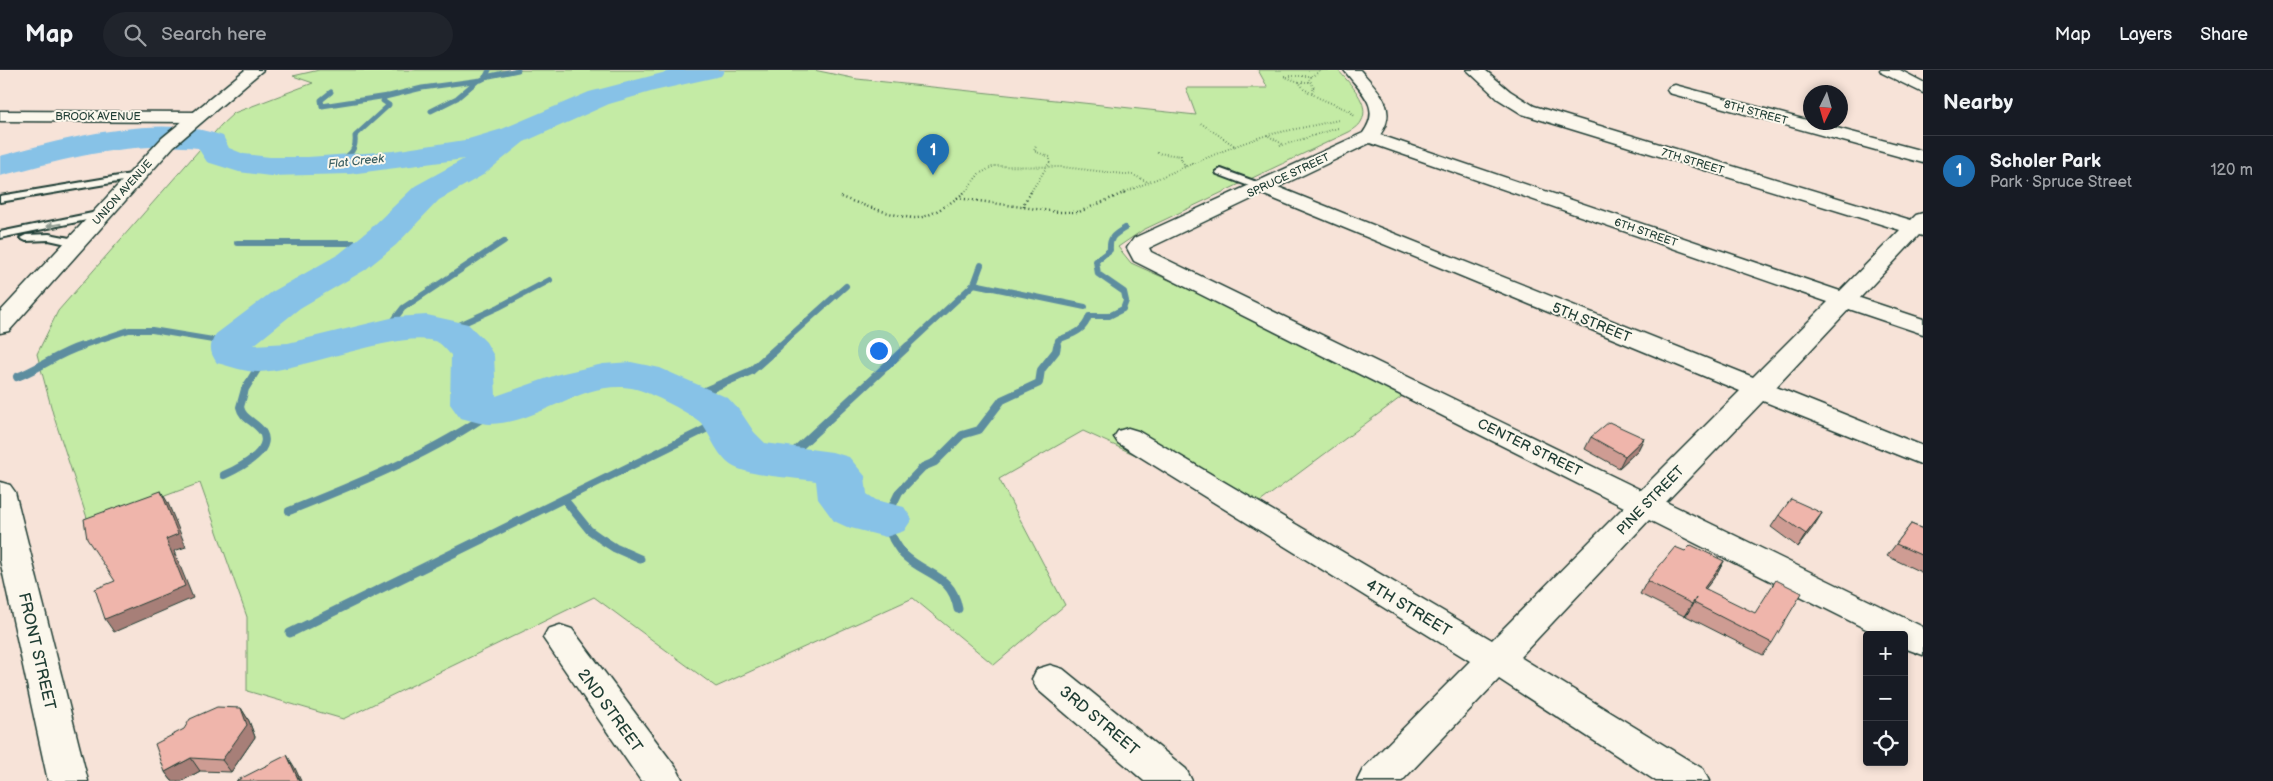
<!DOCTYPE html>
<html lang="en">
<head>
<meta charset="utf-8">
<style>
	body { margin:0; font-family:"Balsamiq Sans",sans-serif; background:#20242c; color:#f1f3f6 }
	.controls { position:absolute; right:15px; bottom:15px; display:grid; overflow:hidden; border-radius:5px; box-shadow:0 2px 8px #0003 }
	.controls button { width:45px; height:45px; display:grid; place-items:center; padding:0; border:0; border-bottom:1px solid #363941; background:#171b24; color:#f1f3f6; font:25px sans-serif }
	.compass { position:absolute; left:1803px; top:15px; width:45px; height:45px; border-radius:50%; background:#171b24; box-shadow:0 2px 8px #0003; rotate:185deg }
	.you { position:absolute; left:878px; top:280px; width:18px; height:18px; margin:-12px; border:4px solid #fff; border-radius:50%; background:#1a73e8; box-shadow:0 0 0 8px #1a73e833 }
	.badge { display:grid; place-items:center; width:32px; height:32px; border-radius:50%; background:#1f6fb2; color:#fff; font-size:16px; font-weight:700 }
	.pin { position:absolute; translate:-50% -41px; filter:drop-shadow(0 1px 2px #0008) }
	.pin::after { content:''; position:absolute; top:26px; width:18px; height:15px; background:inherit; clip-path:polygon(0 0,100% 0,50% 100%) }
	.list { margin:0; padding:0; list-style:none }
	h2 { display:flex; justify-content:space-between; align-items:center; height:65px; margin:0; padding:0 20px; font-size:21px }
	h2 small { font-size:16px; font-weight:400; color:#9ea1a6 }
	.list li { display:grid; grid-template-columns:32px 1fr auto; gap:15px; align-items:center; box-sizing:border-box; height:70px; padding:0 20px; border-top:1px solid #363941 }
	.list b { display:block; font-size:19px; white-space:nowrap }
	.list p { margin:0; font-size:16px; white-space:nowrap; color:#9ea1a6 }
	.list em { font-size:16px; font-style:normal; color:#9ea1a6 }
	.icon { flex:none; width:28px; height:28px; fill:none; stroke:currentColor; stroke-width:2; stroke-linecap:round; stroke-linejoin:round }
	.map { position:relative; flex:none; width:1923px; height:711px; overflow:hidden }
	header { display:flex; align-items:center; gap:30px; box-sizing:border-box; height:70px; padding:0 25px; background:#171b24; border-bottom:1px solid #363941 }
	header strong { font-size:24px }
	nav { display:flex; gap:28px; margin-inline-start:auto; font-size:18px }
	.search { width:350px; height:45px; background:#20242c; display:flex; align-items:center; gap:12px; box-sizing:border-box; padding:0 18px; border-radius:28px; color:#9ea1a6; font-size:19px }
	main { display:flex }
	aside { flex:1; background:#171b24 }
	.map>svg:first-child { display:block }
	.green { fill:#c4eba5; stroke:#72946c }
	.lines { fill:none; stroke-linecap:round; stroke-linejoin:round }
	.stream-far3 { stroke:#5d8d9f; stroke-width:5 }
	.stream-far2 { stroke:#5d8d9f; stroke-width:6 }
	.stream-far1 { stroke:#5d8d9f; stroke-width:8 }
	.stream { stroke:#5d8d9f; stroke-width:9 }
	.river { fill:#87c2e7; fill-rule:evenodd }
	.lane-casing { stroke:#1f3d34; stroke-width:4 }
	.street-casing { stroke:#1f3d34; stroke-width:3 }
	.secondary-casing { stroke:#1f3d34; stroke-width:3 }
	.path-far1 { stroke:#1f3d34; stroke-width:2; stroke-dasharray:0.5 2.5; stroke-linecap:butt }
	.path { stroke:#1f3d34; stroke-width:2.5; stroke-dasharray:1 3; stroke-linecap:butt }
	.lane { fill:#fbf7ec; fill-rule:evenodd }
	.street { fill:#fbf7ec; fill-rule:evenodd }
	.secondary { fill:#fbf7ec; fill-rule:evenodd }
	.wall { fill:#ce9c93; stroke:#1f3d34 }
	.shaded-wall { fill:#a77f78; stroke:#1f3d34 }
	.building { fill:#efb5ab; stroke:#1f3d34 }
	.oneway { fill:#8d9a90 }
	.labels { text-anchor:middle; stroke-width:4; stroke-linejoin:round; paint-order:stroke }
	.far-street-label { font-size:11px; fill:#1f3d34; stroke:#fbf7ec }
	.far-water-label { font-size:12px; font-style:italic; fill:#395e61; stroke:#fbf7ec }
	.street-label { font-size:14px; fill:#1f3d34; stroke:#fbf7ec }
	.near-street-label { font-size:16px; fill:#1f3d34; stroke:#fbf7ec }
</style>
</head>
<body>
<header>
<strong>Map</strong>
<div class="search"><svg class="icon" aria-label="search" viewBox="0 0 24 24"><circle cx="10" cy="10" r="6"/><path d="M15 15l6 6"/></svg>Search here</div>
<nav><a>Map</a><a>Layers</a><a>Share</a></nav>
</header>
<main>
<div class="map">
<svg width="1923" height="711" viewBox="0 0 1923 711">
	<rect width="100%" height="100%" fill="#f7e3d8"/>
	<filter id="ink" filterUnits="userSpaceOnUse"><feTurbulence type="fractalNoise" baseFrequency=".02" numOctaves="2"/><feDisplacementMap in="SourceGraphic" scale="10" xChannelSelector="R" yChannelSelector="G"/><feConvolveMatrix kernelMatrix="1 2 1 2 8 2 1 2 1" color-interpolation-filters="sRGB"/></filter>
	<g filter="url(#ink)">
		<path class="green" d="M319 0H814L857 9 1196 45 1186 18H1268L1258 0H1338C1349 13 1372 34 1361 52 1359 56 1353 60 1349 62L1143 160 1118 177 1131 193 1412 319 1252 438 1083 361 999 409 1065 535 994 595 913 528 716 617 594 527 343 649 247 621V547L200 413 89 454 53 344 37 284 58 241 221 55 234 43 313 13 293 6Z"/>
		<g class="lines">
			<g class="stream-far3">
				<polyline points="485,7 518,0"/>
				<polyline points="331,22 321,30 322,36 387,26"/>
				<polyline points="431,41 457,28 477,11"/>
				<path d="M334 95C347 86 357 83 355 66L389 35 383 31 385 27 422 18 481 10 485 8 489 0"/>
			</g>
			<g class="stream-far2">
				<polyline points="237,173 376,173"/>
				<polyline points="974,214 1085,237"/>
				<polyline points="392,261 393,251 403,238 504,171"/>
				<polyline points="446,261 499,237 550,210"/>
				<polyline points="78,277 129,260 152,260 231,273"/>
				<polyline points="778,277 846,216"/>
				<polyline points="906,277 974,214 981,195"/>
				<path d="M1057 277 1058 270C1073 264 1084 262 1089 246H1109L1123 239 1126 231 1124 222 1098 204 1096 191 1110 180C1109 167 1114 165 1125 158"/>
			</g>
			<g class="stream-far1">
				<path d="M17 307C40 298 59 283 82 276"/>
				<polyline points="691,327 751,301 779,276"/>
				<polyline points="784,391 908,276"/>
				<path d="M224 405C240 398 281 377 258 357 251 350 242 347 240 337L245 319 264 288"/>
				<polyline points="564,429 589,460 603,470"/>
				<path d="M289 441C361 412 432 384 496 339"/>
				<polyline points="480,470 724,350"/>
				<polyline points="894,470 888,461 886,449 899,422 923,397 935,392 962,365 979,360 1002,330 1039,313 1041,300 1056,281 1057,276"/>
			</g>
			<g class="stream">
				<polyline points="601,469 615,478 640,489"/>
				<path d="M893 469C896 474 900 481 904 485 926 506 952 504 958 539"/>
				<polyline points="290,563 482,469"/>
			</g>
			<path class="river" d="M674 0H725L721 6 654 21 609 34 524 72 483 105 439 130 396 175 365 200 300 238 254 275 288 273 395 247 427 245 468 254 486 272 494 286 496 326 559 304 603 294 631 292 660 298 728 328 740 341 754 362 765 373 832 382 849 387 865 406 867 424 876 430 904 437 912 449 904 461 886 467 847 457 834 451 818 429 816 411C796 408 751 406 734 397 718 388 712 368 702 354 696 346 647 321 636 319 585 307 539 354 490 354 480 354 470 350 460 348L450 334 451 285C447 281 442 274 437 272 404 258 302 301 258 302 245 302 230 296 217 293 209 282 209 275 216 264L272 222 339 184 370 159 415 116 464 89 350 104 270 106 239 102 207 92 198 78C129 71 66 89 0 106V86C64 69 159 42 223 66L229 78 244 84 270 87H308L393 81 465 70 502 59 589 22Z"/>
			<defs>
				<g id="lane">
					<polygon points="1221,99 1265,115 1266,117 1261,120 1257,119 1217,104 1216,102"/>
					<polygon points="137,103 141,104 141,108 0,132 0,126"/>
					<polygon points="102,141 108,144 106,146 0,168 0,162"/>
					<polygon points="49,164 80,170 82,172 76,176 49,170 26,171 20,168 26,165"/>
				</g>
				<g id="street">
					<path d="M1344 0H1360C1378 20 1399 38 1380 65L1840 221 1900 160 1522 44 1498 29 1467 0H1485L1510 21 1534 36 1911 150 1916 145 1923 143V166L1919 165 1860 228 1923 249V264L1849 239 1776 317 1923 376V395L1763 331 1666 432 1923 557V585L1904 578V565H1878L1649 450 1520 587 1703 699 1709 711H1656L1499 609 1402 711H1357L1363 699 1470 591 1118 373 1114 367 1118 361 1128 358 1138 361 1492 570 1624 437 1134 191 1127 178 1134 168 1363 63C1383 36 1359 21 1344 0ZM1370 73 1828 232 1753 307 1278 117ZM1262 124 1740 321 1641 420 1151 182 1149 178Z"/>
					<polygon points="1880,0 1900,0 1923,12 1923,23 1882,3"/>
					<polygon points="1675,15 1923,81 1923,93 1669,23 1667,20 1669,17"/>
					<polygon points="0,41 196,42 202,43 205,47 202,51 196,52 0,51"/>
					<polygon points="560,555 572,559 677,699 683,711 641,711 543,568 548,559"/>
					<polygon points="1050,595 1063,599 1186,699 1192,711 1144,711 1037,619 1032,609 1037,599"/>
				</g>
				<g id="secondary">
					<polygon points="245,0 263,0 174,76 9,261 0,263 0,242 162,68"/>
					<polygon points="0,412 10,415 15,422 88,711 48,711 0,490"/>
				</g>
			</defs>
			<use href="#lane" class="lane-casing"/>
			<use href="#street" class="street-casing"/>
			<use href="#secondary" class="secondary-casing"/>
			<g class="path-far1">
				<polyline points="1322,0 1312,6 1283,6 1299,12 1304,19 1319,28 1350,41 1355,47"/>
				<polyline points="1311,7 1309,9 1314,18 1312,23"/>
				<polyline points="1299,12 1310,12"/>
				<polyline points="1267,65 1339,50"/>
				<polyline points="1235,76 1267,65 1284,75"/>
				<polyline points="1280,76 1338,58"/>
				<polyline points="1181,82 1181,89 1186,97"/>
				<polyline points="1157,83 1181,86"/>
				<polyline points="964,123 979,104 994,96 1062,97 1133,105 1148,112"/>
				<polyline points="1030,123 1050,92 1050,87 1034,81 1036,76"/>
				<polyline points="1123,123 1235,76 1199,52"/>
			</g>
			<g class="path">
				<path d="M841 127C856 133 902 149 917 148 933 146 952 132 965 122"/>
				<polyline points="957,128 1058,142 1079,142 1126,122"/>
				<polyline points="1024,137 1024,133 1031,122"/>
			</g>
			<use href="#lane" class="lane"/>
			<use href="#street" class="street"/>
			<use href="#secondary" class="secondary"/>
		</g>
		<g class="wall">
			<polygon points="1591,367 1644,368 1638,380 1619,398 1585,379"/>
			<polygon points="1822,443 1798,477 1771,457 1779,445"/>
			<polygon points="1911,454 1923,459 1923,503 1887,486"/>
			<polygon points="1685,481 1724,491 1717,504 1705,519 1772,573 1763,585 1686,546 1689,541 1684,546 1640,524 1647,511"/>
			<polygon points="241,638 249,651 255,667 231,702 200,701 182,711 172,711 165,702"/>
		</g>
		<g class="shaded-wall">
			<polygon points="1644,368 1638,380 1619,398 1625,386"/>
			<polygon points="161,421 168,433 186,477 174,481 193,528 114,562 105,549 166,469"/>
			<polygon points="1822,443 1814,456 1798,477 1806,464"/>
			<polygon points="1724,491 1717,504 1696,531 1704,518"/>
			<polygon points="1696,528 1689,541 1684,546"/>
			<polygon points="241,638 249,651 255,667 231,702 222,690"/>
			<polygon points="287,685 295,698 301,711 299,711"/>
			<polygon points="191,688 200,701 182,711 172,711 165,702"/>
		</g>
		<g class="building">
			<polygon points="1609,352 1644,368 1625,386 1591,367"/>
			<polygon points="161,421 178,464 166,469 185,516 105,549 95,519 115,511 87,469 84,449"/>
			<polygon points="1791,429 1822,443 1806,464 1779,445"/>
			<polygon points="1911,454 1923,459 1923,486 1896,474"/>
			<polygon points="1691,475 1724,491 1704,518 1755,543 1776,510 1802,523 1772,573 1694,533 1696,528 1692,534 1647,511 1675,477 1685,481"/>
			<polygon points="217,637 241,638 247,655 222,690 191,688 165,702 155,674 184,659 190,649"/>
			<polygon points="287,685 299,711 236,711"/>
		</g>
		<defs><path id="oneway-solid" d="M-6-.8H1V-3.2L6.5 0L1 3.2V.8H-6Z" transform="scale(1.25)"/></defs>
		<use class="oneway" href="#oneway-solid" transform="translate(54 155) rotate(171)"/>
	</g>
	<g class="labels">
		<g class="far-street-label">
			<text transform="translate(1756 42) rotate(15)" y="4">8TH STREET</text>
			<text x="98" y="50">BROOK AVENUE</text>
			<text transform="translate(1693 91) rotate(17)" y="4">7TH STREET</text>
			<text transform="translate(1288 105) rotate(-25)" y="4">SPRUCE STREET</text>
			<text transform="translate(122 122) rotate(-48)" y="4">UNION AVENUE</text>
			<text transform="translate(1646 162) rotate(19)" y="4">6TH STREET</text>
		</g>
		<g class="far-water-label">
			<text transform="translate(356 91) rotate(-6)" y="4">Flat Creek</text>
		</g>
		<g class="street-label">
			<text transform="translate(1592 252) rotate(22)" y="5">5TH STREET</text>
			<text transform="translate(1530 377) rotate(26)" y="5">CENTER STREET</text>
			<text transform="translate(1650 430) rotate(-46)" y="5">PINE STREET</text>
		</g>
		<g class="near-street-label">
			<text transform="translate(1409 537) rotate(31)" y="6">4TH STREET</text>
			<text transform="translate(38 581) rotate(77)" y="6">FRONT STREET</text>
			<text transform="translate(611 640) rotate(54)" y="6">2ND STREET</text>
			<text transform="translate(1100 650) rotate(40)" y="6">3RD STREET</text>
		</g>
	</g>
</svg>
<div class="controls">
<button>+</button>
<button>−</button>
<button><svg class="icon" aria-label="locate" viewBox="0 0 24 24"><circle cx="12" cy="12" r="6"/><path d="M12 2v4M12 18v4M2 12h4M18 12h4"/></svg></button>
</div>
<svg class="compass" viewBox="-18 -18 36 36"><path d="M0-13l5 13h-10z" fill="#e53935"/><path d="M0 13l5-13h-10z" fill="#9ea1a6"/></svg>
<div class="you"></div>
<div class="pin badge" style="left:933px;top:105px">1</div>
</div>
<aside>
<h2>Nearby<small></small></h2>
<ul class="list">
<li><span class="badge">1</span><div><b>Scholer Park</b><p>Park · Spruce Street</p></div><em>120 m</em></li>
</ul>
</aside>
</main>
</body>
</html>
